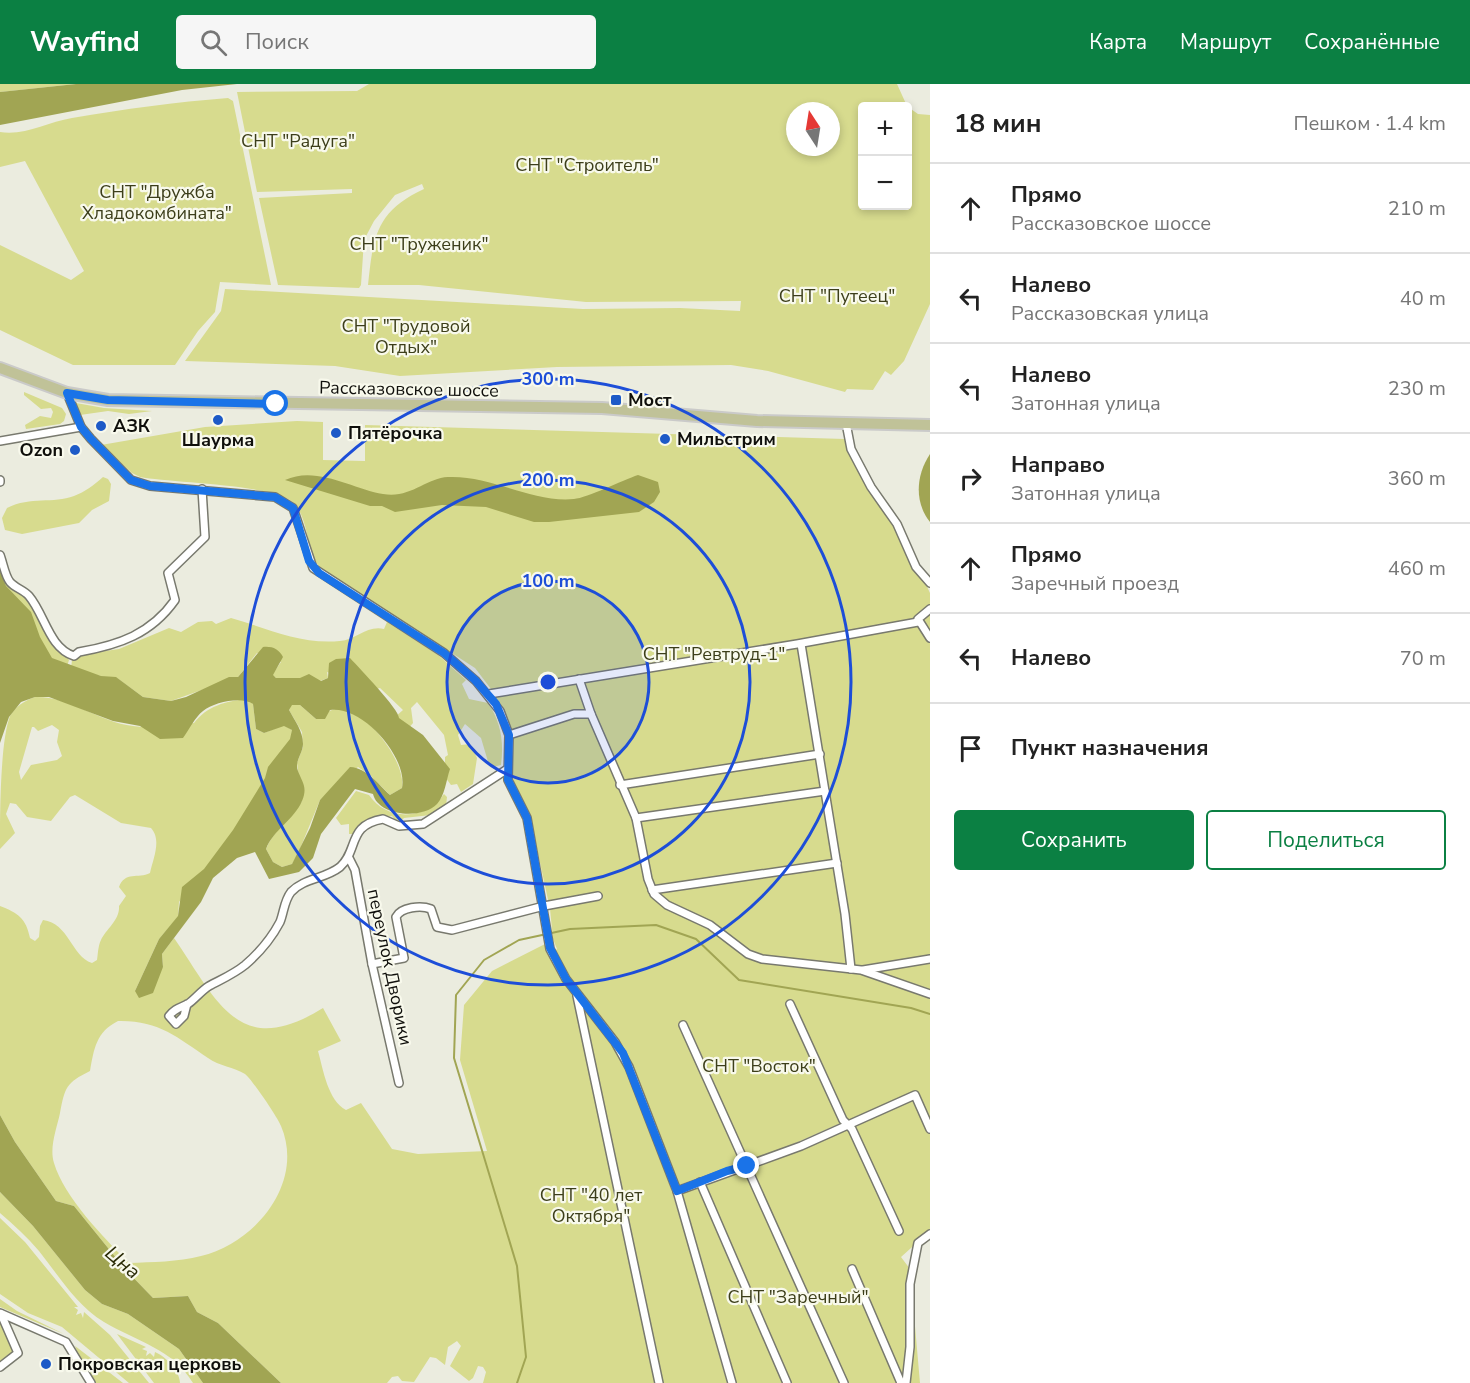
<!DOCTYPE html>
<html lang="ru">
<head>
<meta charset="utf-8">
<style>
	body { margin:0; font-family:"Nunito Sans",sans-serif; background:#f6f6f6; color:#222 }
	.controls { position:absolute; right:18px; top:18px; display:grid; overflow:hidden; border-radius:6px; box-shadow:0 3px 9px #0003 }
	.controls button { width:54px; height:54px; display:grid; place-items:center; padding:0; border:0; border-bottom:2px solid #e0e0e0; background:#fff; color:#222; font:30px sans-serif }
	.compass { position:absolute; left:786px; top:18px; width:54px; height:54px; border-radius:50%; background:#fff; box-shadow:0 3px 9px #0003; rotate:348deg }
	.stop { position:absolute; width:18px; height:18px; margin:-14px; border:4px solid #1a73e8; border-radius:50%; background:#fff }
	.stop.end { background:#1a73e8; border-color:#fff; box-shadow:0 2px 6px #0008 }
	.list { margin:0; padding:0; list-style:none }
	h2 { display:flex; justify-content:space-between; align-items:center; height:78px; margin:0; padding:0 24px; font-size:26px }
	h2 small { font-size:20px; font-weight:400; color:#767676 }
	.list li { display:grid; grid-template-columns:39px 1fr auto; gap:18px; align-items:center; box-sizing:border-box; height:90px; padding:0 24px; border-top:2px solid #e0e0e0 }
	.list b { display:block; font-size:22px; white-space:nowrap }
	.list p { margin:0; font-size:20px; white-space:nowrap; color:#767676 }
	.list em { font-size:20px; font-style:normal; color:#767676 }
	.actions { display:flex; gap:12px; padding:18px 24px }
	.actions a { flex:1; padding:14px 0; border:2px solid #0b8043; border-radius:6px; text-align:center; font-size:21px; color:#0b8043 }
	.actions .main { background:#0b8043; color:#fff }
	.icon { flex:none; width:33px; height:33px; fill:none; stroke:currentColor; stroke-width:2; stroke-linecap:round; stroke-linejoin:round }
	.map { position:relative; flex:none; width:930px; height:1299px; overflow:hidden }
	header { display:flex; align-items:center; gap:36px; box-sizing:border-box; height:84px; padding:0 30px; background:#0b8043; color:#fff }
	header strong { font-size:28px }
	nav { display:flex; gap:33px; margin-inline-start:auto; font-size:21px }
	.search { width:420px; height:54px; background:#f6f6f6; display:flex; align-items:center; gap:15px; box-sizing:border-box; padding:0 21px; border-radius:6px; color:#767676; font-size:22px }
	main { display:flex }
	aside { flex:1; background:#fff }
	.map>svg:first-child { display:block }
	.green { fill:#d7db8e; fill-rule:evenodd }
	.water { fill:#a1a553; fill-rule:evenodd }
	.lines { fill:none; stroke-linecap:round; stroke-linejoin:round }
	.stream { stroke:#a1a553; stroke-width:2 }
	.minor-casing { stroke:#78796e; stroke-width:10 }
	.primary-casing { stroke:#cacac9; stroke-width:14 }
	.minor { stroke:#fff; stroke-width:7 }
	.primary { stroke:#c0c298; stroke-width:10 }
	.route { stroke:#1a73e8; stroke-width:8 }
	.ring { fill:none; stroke:#1d4ed8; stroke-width:3 }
	.poi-dot { fill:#1d5ac7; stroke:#f8f9ec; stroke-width:2 }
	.labels { text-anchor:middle; stroke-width:4.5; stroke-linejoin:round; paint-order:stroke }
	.park-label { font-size:18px; fill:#3c3e1a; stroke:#f8f9ec }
	.street-label { font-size:18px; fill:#0f0f0b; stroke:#f8f9ec }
	.poi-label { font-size:18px; font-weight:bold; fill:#0f0f0b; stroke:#f8f9ec; text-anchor:start }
	.water-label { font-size:20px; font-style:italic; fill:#2b2c07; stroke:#f8f9ec }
	.centre { fill:#1d4ed8; stroke:#f8f9ec; stroke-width:3 }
	.ring-label { font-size:18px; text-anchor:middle; font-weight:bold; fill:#1d4ed8; stroke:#f8f9ec; stroke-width:4.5; stroke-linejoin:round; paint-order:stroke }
</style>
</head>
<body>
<header>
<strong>Wayfind</strong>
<div class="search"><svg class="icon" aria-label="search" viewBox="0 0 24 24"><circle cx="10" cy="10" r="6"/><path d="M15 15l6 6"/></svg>Поиск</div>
<nav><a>Карта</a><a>Маршрут</a><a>Сохранённые</a></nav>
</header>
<main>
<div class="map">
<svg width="930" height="1299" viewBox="0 0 930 1299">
	<rect width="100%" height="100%" fill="#ebecdf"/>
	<g class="green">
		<polygon points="0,0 76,0 0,8"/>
		<path d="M369 0H897L907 22H862V122H908V23L918 30 930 31V220L904 277 891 291 885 287 873 306 847 305 845 308 768 287 731 281 557 283 400 292 335 282 185 277 221 227 225 205 583 225 680 224 740 227 741 217 586 218 419 201H368C373 153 376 127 424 105L422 100 395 111 374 137 364 156 361 201 359 204 278 201 259 114 352 109V105L257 108 237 8 357 7ZM795 27H831V63H795Z"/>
		<path d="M228 14 233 17 271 201 220 198 215 228 198 247 175 281H73L0 246V161L71 196 84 187 25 77 0 83V48C25 52 47 38 72 34 124 25 176 18 228 14Z"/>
		<polygon points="24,308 62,324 66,330 64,337 60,340 26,345 25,341 40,332 51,334 53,328 51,324 41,325 24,311"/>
		<polygon points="76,319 104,324 152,327 129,330 108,327 80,331"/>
		<path d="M297 337 323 338V376L365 377V341L845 355 876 412 897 440 930 509V1147L901 1173 910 1185 920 1299H736L682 1110 722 1091 787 1071 850 1039 844 1035 791 918H787L841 1039 748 1080 683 937 680 939 742 1078 679 1101 623 963 571 894 555 867 557 865 553 855 550 825 530 732 515 703 511 682V643L491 605 475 584 320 484C306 465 309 438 295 420 279 400 170 399 140 393L132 389 101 361 205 343Z"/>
		<path d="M103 393 108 395 111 400 109 417 92 426 79 439 22 450 5 446 2 434 7 424C31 412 53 420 74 412 85 408 94 401 103 393Z"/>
		<polygon points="0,476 8,499 25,510 69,576 66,586 56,587 0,503"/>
		<path d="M231 534C267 544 301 561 340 557 356 556 367 541 384 545L387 538 438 571 466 596 462 600 469 615 488 619C501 638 504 658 501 681L493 683 489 681 481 654 465 640 458 651 461 661 470 660 477 674 473 700 461 708 457 700 451 701 445 693V673L448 671 444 651 417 618 411 624 413 639 407 646 395 633 403 626 380 604 373 606 327 588 328 594 320 597 276 594 272 591 281 578 257 569 238 593 171 617 143 613 117 594 115 596 71 584 72 576 85 570 119 565 169 544 181 548 198 538 212 537 216 540Z"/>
		<path d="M35 613C69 612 99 638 133 642 152 645 175 640 194 639 207 622 226 617 247 615L253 620 256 645 264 649 284 641 292 646 290 682 179 818 178 833 159 855 135 907 163 883 162 870 174 854C217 916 238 977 323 924L341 957 318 967C323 985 328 1017 346 1026L361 1019 392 1065 418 1070 487 1067 460 976 464 921 492 887 545 860C562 909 605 939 626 986 671 1086 697 1194 727 1299H483L486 1288 483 1283 478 1282 473 1294 469 1297 450 1282 461 1262 457 1257 448 1263 445 1281 436 1274 430 1273 414 1298 402 1297 398 1292 392 1293 387 1299H281L218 1239 197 1228 188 1212 153 1214 125 1185 74 1122 56 1117 15 1058 0 1031V822C18 829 26 834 30 854L35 857 39 853 40 842 43 836C69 839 71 872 92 879L97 876C98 870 98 862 101 856 106 845 120 836 119 822L126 812 119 803C125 787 138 795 150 789 153 775 162 756 151 744L121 739 75 711 70 713 51 737 27 733 16 720 10 719 6 730 15 749 0 765C0 732 0 658 10 632 16 622 24 617 35 613ZM52 641 59 646 57 658 62 672 57 676 31 681 21 696 19 688 32 643H34L38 647ZM118 937C158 936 177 953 208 974 219 982 234 983 245 990 251 994 278 1034 281 1042 305 1098 256 1159 201 1172 178 1178 152 1178 129 1179 104 1154 64 1113 54 1079 49 1063 57 1044 60 1029 65 1003 66 999 90 987 94 965 96 948 118 937Z"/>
		<path d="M291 621H300L316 635C324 630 333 623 342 625 369 629 406 678 402 704L390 711 371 692 358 683 320 716 297 772 292 780 282 783 273 778 266 765C272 749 291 733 302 717L297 679 303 663 302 648 289 626Z"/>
		<path d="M356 707 369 711C387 738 427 736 444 710L447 713 446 722 431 731 404 734 398 740 392 732C376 735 363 737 353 750H349V740L341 741 336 734Z"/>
		<path d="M0 1108 33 1142 85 1206 102 1220 128 1230 179 1265 203 1299H193C173 1265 136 1257 104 1238 76 1221 59 1192 39 1167 27 1153 14 1141 0 1129Z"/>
		<polygon points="0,1134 25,1158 78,1223 74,1223 78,1226 76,1231 81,1229 83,1234 84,1228 110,1251 149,1299 129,1299 62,1243 28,1229 0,1210"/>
		<polygon points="0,1215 17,1227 64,1250 0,1223"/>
		<polygon points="0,1236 15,1268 0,1280"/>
		<path d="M117 1250 146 1263 142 1265 147 1267 146 1272 150 1269 154 1273 155 1268C165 1272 180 1287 180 1299H154Z"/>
		<polygon points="75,1262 79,1265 123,1299 96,1299 82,1281"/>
	</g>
	<g class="water">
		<polygon points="76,0 237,0 182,6 0,41 0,8"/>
		<path d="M930 370V438C914 418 916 391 930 370Z"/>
		<path d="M638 391 658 398 660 408 654 418 639 428 549 438H534L486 423 442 421 395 428 382 422H370L285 396C316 381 353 405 383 410 410 415 426 394 448 393 491 391 532 419 574 415 587 414 623 396 638 391Z"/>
		<path d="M0 487 6 502 31 528 40 553 52 574 101 592 116 593 143 613 171 617 186 613 229 593H238L263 563C272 562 279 565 283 573L273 591 276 594H300L309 590 321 597 328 594 329 579 336 575 350 574C360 585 399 625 399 634L423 651 450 685C446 697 445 711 437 720 422 736 378 732 373 710L355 705 321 750 313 774 299 788 269 795 255 768 237 774 213 794 201 818 162 870 163 883 153 909 139 914 135 907 159 855 178 832 182 803 204 785 233 746 265 694 268 683 290 655 292 646 284 642 264 649 256 645 253 620C242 612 214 618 203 627 195 633 189 646 183 654L160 655 140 642 113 637 49 613H35L21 618 9 633 0 659ZM292 621H300L316 635H325L330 626C362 621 408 673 402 704L390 711C378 700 367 684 350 683L320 716 310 744 292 780 282 783 273 778 266 765C273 746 294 736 302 717 308 703 302 698 298 687 294 678 303 669 303 660 303 647 295 637 289 626Z"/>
		<polygon points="0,1031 15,1058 56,1117 74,1122 125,1185 153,1214 188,1212 197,1228 218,1239 281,1299 203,1299 179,1265 128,1230 102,1220 85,1206 33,1142 0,1108"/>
	</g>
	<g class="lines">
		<polyline class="stream" points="517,1299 526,1273 517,1182 454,974 456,911 484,876 519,856 570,845 656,841 696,855 739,896 911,924 930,930"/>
		<defs>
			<g id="minor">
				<polyline points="67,309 81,343 91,355 131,396 150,402 275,413 293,424 313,484 444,569 476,597 500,627 509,651 508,696 527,734 550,865 566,895 615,958 629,983 677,1107 732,1299"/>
				<polyline points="846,339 851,365 871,403 897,440 916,483 930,499"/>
				<polyline points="0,357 81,343"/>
				<polyline points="0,396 0,398"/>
				<path d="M0 471C3 479 5 492 10 498 15 504 24 506 29 512 45 531 49 564 74 572L79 568C119 561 151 550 175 516L168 489 205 453 202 405"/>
				<polyline points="930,525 918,535 930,554"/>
				<polyline points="801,560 845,830 851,885"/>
				<polyline points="489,610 797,560 918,538"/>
				<polyline points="591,630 636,734 648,795 654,810 667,821 710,841 748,870 762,875 861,886 930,910"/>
				<polyline points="509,651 574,630 591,630 579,595"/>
				<polyline points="620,701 820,670"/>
				<polyline points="636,734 825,707"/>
				<polyline points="349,774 355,786 372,880 399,999"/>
				<polyline points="652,806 837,779"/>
				<path d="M372 880 404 874 396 833C401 823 421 821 431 825L437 843 452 846 544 822 598 812"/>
				<polyline points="863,886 930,875"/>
				<polyline points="577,912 659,1299"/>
				<path d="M187 920 184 932 176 940 169 932C175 924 180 924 188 920 195 915 201 907 209 902 222 895 234 890 245 881 259 869 271 855 280 838 284 828 284 817 291 808 304 794 325 795 340 783 359 766 347 741 383 735L399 742 423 740 506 686"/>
				<polyline points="790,920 843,1036 852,1045 899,1147"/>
				<polyline points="683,941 844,1299"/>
				<polyline points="700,1098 787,1299"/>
				<polyline points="677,1107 801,1062 915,1011 930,1045"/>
				<polyline points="852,1185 901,1299"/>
				<polyline points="0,1229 66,1258 91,1299"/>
				<polyline points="0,1283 18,1269 1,1230"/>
				<polyline points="906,1299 910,1263 910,1200 918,1159 930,1150"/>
			</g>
			<polyline id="primary" points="0,284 67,309 108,316 602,324 757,337 930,341"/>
		</defs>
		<use href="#minor" class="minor-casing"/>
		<use href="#primary" class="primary-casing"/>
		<use href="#minor" class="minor"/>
		<use href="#primary" class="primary"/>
	</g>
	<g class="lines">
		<polyline class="route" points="276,320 108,316 67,309 81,343 91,355 131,396 150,402 275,413 293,424 309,477 319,489 444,569 475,596 496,620 509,651 508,696 527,734 550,864 566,895 623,969 677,1107 727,1087 747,1082"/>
	</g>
	<circle cx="548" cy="598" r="101" fill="#1d4ed8" fill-opacity=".12"/>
	<g class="ring">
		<circle cx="548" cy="598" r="101"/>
		<circle cx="548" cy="598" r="202"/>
		<circle cx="548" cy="598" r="303"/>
	</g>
	<g class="poi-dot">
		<rect x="610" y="310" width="12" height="12" rx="3"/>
		<circle cx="218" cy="336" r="6"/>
		<circle cx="101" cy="342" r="6"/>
		<circle cx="336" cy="349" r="6"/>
		<circle cx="665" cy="355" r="6"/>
		<circle cx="75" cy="366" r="6"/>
		<circle cx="46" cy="1280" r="6"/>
	</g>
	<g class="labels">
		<g class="park-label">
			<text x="298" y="63">СНТ "Радуга"</text>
			<text x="587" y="87">СНТ "Строитель"</text>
			<text x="157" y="114">СНТ "Дружба<tspan x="157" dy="21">Хладокомбината"</tspan></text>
			<text x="419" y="166">СНТ "Труженик"</text>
			<text x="837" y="218">СНТ "Путеец"</text>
			<text x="406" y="248">СНТ "Трудовой<tspan x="406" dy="21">Отдых"</tspan></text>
			<text x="714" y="576">СНТ "Ревтруд-1"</text>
			<text x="759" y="988">СНТ "Восток"</text>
			<text x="591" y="1117">СНТ "40 лет<tspan x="591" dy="21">Октября"</tspan></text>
			<text x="798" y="1219">СНТ "Заречный"</text>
		</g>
		<g class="street-label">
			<text transform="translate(409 305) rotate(1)" y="6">Рассказовское шоссе</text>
			<text transform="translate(390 883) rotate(78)" y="6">переулок Дворики</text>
		</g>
		<g class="poi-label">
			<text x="628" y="322">Мост</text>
			<text x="113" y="348">АЗК</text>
			<text x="348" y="355">Пятёрочка</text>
			<text x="677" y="361">Мильстрим</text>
			<text x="218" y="362" text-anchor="middle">Шаурма</text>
			<text x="63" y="372" text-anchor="end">Ozon</text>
			<text x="58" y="1286">Покровская церковь</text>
		</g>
		<g class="water-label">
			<text transform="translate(123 1178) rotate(40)" y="7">Цна</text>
		</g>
	</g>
	<circle cx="548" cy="598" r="9" class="centre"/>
	<g class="ring-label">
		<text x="548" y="301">300 m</text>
		<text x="548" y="402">200 m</text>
		<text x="548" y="503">100 m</text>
	</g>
</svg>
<div class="controls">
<button>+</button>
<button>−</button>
</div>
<svg class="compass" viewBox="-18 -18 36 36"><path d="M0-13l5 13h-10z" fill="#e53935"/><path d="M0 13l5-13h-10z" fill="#767676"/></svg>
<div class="stop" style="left:276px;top:320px"></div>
<div class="stop end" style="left:747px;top:1082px"></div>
</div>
<aside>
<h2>18 мин<small>Пешком · 1.4 km</small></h2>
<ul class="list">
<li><svg class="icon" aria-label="ahead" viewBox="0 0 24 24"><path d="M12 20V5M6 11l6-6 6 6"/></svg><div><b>Прямо</b><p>Рассказовское шоссе</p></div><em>210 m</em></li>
<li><svg class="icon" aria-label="left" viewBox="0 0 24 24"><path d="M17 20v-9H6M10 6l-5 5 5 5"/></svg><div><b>Налево</b><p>Рассказовская улица</p></div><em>40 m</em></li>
<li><svg class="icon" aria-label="left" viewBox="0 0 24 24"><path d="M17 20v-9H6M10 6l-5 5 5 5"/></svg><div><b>Налево</b><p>Затонная улица</p></div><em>230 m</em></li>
<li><svg class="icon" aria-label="right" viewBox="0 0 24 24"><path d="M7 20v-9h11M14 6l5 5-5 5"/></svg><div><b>Направо</b><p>Затонная улица</p></div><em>360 m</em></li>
<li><svg class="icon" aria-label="ahead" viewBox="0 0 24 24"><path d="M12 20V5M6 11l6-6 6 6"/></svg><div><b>Прямо</b><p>Заречный проезд</p></div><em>460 m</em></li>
<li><svg class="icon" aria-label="left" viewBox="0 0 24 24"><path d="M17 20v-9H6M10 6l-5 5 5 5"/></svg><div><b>Налево</b></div><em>70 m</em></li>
<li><svg class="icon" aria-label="arrive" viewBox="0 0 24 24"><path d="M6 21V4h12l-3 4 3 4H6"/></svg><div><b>Пункт назначения</b></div></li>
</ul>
<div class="actions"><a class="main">Сохранить</a><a>Поделиться</a></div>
</aside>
</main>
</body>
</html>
